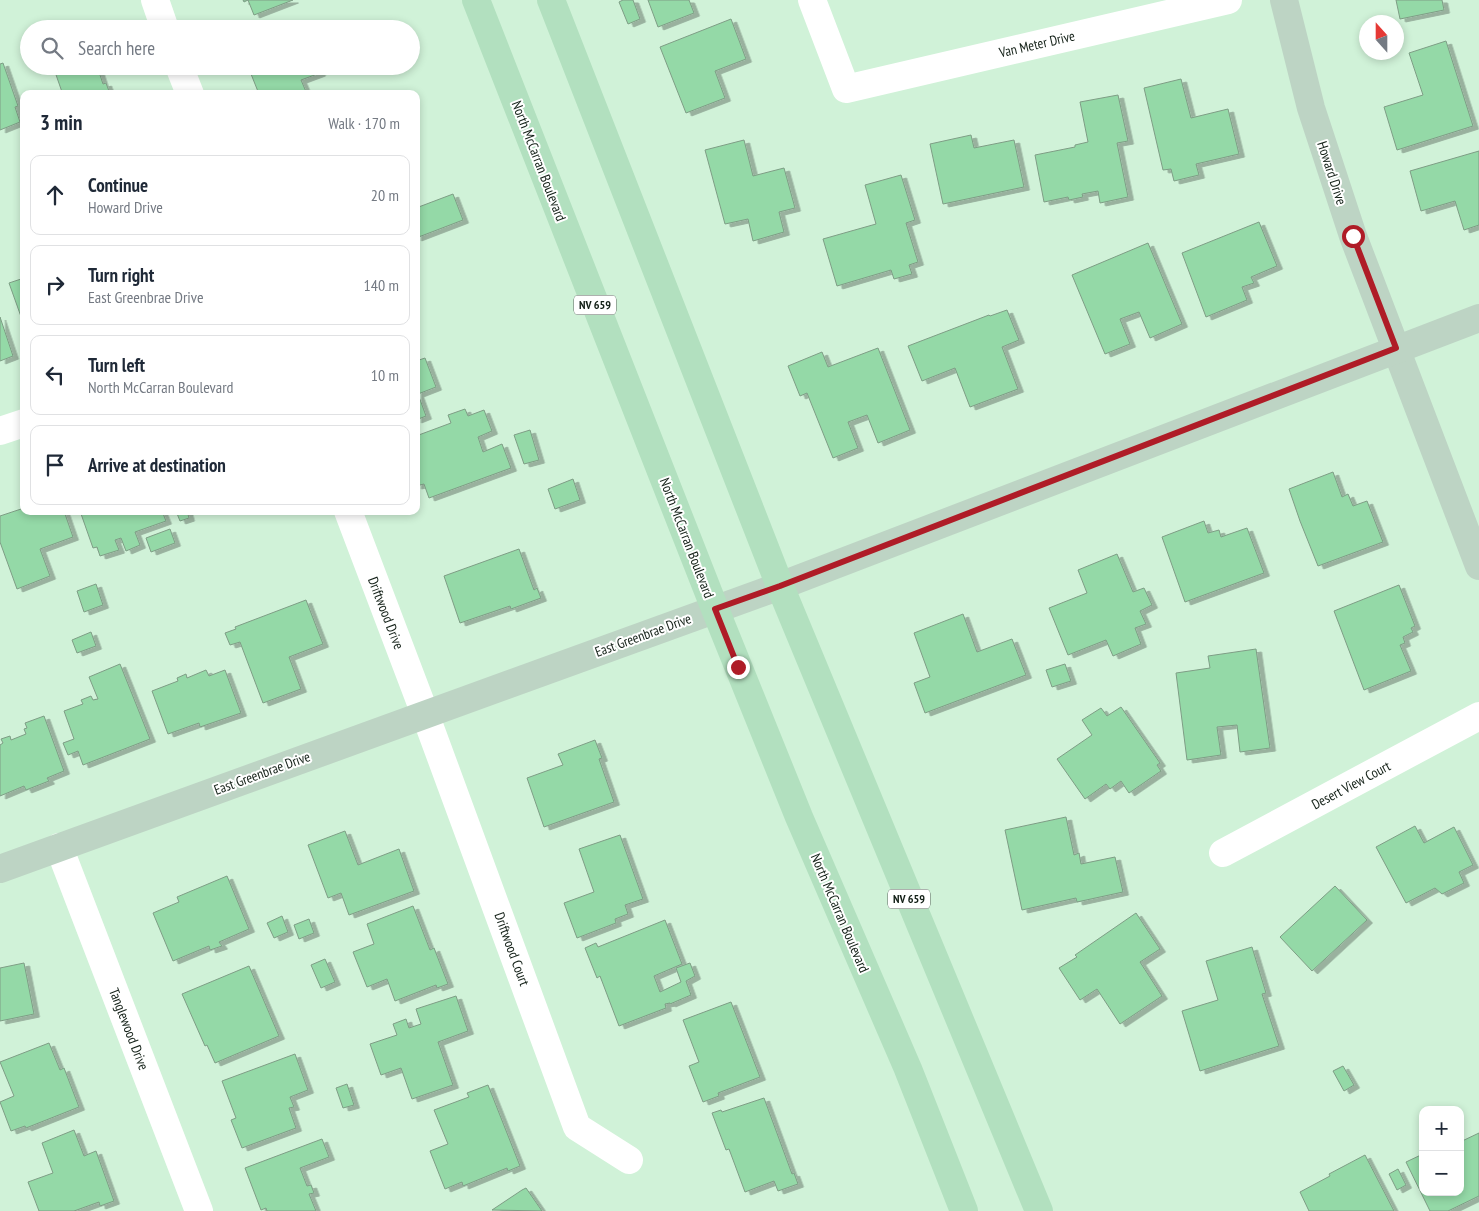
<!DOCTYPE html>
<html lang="en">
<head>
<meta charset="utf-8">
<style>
	body { margin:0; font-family:"PT Sans Narrow",sans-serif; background:#f6f6f7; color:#1f2937 }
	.controls { position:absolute; right:15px; bottom:15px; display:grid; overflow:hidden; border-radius:10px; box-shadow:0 2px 8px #0003 }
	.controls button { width:45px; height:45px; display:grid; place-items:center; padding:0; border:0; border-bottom:1px solid #e0e1e3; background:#fff; color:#1f2937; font:25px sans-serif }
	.compass { position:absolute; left:1359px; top:15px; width:45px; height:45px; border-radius:50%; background:#fff; box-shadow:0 2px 8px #0003; rotate:339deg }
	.stop { position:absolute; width:15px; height:15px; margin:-11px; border:4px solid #af1c27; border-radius:50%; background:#fff }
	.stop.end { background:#af1c27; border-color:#fff; box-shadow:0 1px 5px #0008 }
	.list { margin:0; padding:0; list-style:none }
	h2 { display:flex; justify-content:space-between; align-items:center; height:65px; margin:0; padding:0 20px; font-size:21px }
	h2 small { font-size:16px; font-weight:400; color:#747a83 }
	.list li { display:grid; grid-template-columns:32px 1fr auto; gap:15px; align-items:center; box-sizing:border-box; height:80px; margin:0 10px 10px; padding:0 10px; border:1px solid #e0e1e3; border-radius:10px }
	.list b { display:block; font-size:19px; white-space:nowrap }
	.list p { margin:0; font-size:16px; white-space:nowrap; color:#747a83 }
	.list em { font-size:16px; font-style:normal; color:#747a83 }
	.icon { flex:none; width:28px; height:28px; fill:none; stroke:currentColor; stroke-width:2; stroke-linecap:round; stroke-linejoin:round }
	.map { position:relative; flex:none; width:1479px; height:1211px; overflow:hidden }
	.search { position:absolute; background:#fff; box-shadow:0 2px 8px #0003; left:20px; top:20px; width:400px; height:55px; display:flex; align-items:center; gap:12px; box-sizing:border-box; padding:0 18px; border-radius:28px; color:#747a83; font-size:19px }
	.panel { position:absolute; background:#fff; box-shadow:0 2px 8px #0003; left:20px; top:90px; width:400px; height:425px; border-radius:10px }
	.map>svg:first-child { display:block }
	.building { fill:#94d9a7; stroke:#7e9d85; filter:url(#shadow) }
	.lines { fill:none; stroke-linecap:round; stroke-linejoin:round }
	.street { stroke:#fff; stroke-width:28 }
	.secondary { stroke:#bdd4c4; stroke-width:28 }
	.primary { stroke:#b2e0bf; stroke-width:28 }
	.route { stroke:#af1c27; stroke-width:6 }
	.labels { text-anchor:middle; stroke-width:4; stroke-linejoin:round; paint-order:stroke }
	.shield { fill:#fff; stroke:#5a635d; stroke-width:1 }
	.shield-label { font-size:12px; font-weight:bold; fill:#132017 }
	.street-label { font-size:14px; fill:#132017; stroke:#fff }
</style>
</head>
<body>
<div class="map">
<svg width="1479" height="1211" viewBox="0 0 1479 1211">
	<defs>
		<filter id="shadow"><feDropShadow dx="5.5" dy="3" stdDeviation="0" flood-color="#0004"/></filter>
	</defs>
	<rect width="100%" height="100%" fill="#d0f2d8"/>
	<g class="building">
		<polygon points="243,0 293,0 254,15 248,0 244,2"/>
		<polygon points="623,0 633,0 640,19 628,24 619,2"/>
		<polygon points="648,0 689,0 694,13 658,27"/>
		<polygon points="1396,0 1442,0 1444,10 1400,19"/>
		<polygon points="731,19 746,59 715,71 725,98 686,113 660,47"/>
		<polygon points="278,22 281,29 260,29"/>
		<polygon points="1446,41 1473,126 1397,150 1384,107 1423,95 1409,53"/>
		<polygon points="3,63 18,106 15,107 20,122 0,130 0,64"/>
		<polygon points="63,66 97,66 103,84 106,83 110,94 56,94 62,92 54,69"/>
		<polygon points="251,66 318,66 320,73 301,80 307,94 259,94 251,74 254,73"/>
		<polygon points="1181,79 1191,118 1228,109 1239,154 1196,164 1199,175 1174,181 1171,169 1163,170 1144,88"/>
		<polygon points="1118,95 1128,141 1117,143 1128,197 1100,203 1098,191 1082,194 1083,197 1069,200 1068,197 1044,202 1035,155 1075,147 1075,145 1088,142 1080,102"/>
		<polygon points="971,135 974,148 1014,140 1024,187 943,204 930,144"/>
		<polygon points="744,140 753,176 784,168 795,208 779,212 784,232 753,241 748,219 725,224 705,150"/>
		<polygon points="1479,151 1479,225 1464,230 1455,201 1421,211 1410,171"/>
		<polygon points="901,175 915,220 906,223 918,262 909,265 912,274 894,279 891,270 837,286 823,239 876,224 865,185"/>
		<polygon points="453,194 463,220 416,238 416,208"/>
		<polygon points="1259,222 1277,266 1251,277 1254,283 1242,287 1247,300 1206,317 1182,253"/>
		<polygon points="1148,243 1182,324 1150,338 1139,312 1120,319 1130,344 1105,354 1072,275"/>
		<polygon points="24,278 24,325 9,283"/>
		<polygon points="1007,310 1019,340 1002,347 1018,389 970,407 955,368 922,381 908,346 989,315 990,316"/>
		<polygon points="0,317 13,356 0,361"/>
		<polygon points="878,348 910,430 878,443 867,415 848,422 858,448 833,458 807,393 800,396 788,366 822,352 828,367"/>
		<polygon points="425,358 436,387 418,394 426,416 416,420 416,361"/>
		<polygon points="465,409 468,416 484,410 492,431 478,437 483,452 502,444 511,468 429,498 424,484 416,486 416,436 451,423 448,415"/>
		<polygon points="530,430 539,460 524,464 514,435"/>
		<polygon points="1333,472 1342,497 1348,494 1353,506 1367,501 1383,542 1318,566 1300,521 1289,489"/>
		<polygon points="573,479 580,500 555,509 548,489"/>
		<polygon points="24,508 24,511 64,511 73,537 40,549 50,576 17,589 0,542 0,516"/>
		<polygon points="80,511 162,511 166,521 135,532 140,545 126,551 121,538 115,540 119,550 100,556 97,547 93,548"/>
		<polygon points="176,511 187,511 189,518 180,521"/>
		<polygon points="1204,521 1208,533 1219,530 1221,537 1247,528 1264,573 1185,602 1162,537"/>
		<polygon points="170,529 175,543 151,552 146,538"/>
		<polygon points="519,549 534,590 537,588 541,598 511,609 510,606 460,623 444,576"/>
		<polygon points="1117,554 1133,592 1144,588 1152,605 1140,611 1146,624 1135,628 1141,644 1113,656 1106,640 1068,655 1049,608 1087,593 1078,570"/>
		<polygon points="96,584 103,605 84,612 77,591"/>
		<polygon points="1399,585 1415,626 1411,628 1413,632 1403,637 1405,643 1400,645 1411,671 1364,690 1334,611"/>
		<polygon points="306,600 323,644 289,657 301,689 263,703 240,642 230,645 225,633 236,629 235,627"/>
		<polygon points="963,614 977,652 1012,639 1026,675 925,713 914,683 930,677 914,633"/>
		<polygon points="91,632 96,646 77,653 72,640"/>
		<polygon points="1256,649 1270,748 1240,752 1237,725 1217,727 1221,755 1187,760 1176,673 1210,668 1208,656"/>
		<polygon points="120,664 150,739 83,765 78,751 68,755 63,743 74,739 64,711 83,704 81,700 91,696 93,700 98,699 89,677"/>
		<polygon points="1065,664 1071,681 1052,687 1046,670"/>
		<polygon points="206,670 209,676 225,670 241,713 200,727 199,723 168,734 152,691 178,681 177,678 186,674 187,678"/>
		<polygon points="1121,707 1160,763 1157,765 1161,771 1129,793 1121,781 1110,789 1106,784 1085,799 1057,759 1092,735 1082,720 1101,708 1107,716"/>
		<polygon points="44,716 64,771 47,778 49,781 26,790 24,786 0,796 0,745 3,743 1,739 10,736 11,740 26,734 24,729 27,728 25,723"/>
		<polygon points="595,740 602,758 599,759 614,802 544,827 527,778 563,765 558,754"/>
		<polygon points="1066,817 1074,855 1079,853 1081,864 1115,857 1123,892 1077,902 1076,898 1022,910 1005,830"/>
		<polygon points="1415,826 1424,843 1454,827 1473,865 1459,872 1464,883 1442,894 1435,888 1406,903 1376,847"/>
		<polygon points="345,831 358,865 399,849 414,891 349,915 341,893 328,898 308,845"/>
		<polygon points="620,835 643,899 625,905 628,914 615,919 616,923 577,938 564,903 594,892 579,849"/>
		<polygon points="227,876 249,929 219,942 222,946 210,950 209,946 173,961 153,913 179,902 177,897"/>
		<polygon points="1335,886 1367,920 1312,971 1280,937"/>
		<polygon points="413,906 430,950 434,948 448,984 437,988 436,985 395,1001 387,979 367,987 353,952 374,944 367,924"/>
		<polygon points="1136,913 1160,949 1140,962 1162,996 1120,1024 1097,989 1080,1000 1059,968 1077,957 1075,955"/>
		<polygon points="282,916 288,932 274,938 267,923"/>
		<polygon points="309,919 314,933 299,939 294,925"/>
		<polygon points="665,920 682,964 654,976 660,992 681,982 676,968 690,963 695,976 686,981 691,995 670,1004 670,1003 665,1004 666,1008 619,1026 600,976 597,978 585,948 596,943 598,947"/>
		<polygon points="1252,947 1266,993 1262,994 1279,1046 1200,1071 1182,1011 1218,1000 1206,961"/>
		<polygon points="325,959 335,982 321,988 311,965"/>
		<polygon points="24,963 34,1014 0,1021 0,968"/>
		<polygon points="249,966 279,1036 215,1063 207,1045 205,1046 182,994"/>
		<polygon points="456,996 468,1031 438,1042 453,1085 412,1099 401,1068 381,1075 370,1044 397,1035 393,1024 406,1019 409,1028 421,1024 416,1009"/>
		<polygon points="731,1002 760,1077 718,1093 719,1096 703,1102 689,1066 699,1062 683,1020"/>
		<polygon points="49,1043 60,1070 64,1068 79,1107 26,1128 25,1126 11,1131 0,1102 14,1096 0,1062"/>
		<polygon points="295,1054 308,1090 290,1097 294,1107 289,1108 296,1128 242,1148 231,1120 236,1118 222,1081"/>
		<polygon points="1343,1066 1354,1085 1344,1091 1333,1071"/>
		<polygon points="347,1084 354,1105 343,1108 336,1088"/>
		<polygon points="488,1085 520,1166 508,1171 507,1168 463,1186 462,1182 445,1189 430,1151 448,1144 434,1110 469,1097 467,1093"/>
		<polygon points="764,1098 792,1174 794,1173 798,1184 778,1191 774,1181 745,1192 729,1149 726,1150 712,1113 721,1110 722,1112"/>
		<polygon points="74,1130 84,1156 96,1151 114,1201 100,1206 99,1202 74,1211 39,1211 28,1182 53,1173 42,1143"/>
		<polygon points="1479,1133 1479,1196 1448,1211 1430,1211 1406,1162 1423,1154 1423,1192 1460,1192 1460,1142"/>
		<polygon points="322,1139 329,1157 300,1168 307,1186 311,1185 314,1193 309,1194 316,1211 267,1211 266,1208 261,1210 245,1168"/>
		<polygon points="1365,1155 1394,1211 1309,1211 1300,1192 1330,1176 1329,1174"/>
		<polygon points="1398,1169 1406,1185 1397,1190 1389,1174"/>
		<polygon points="526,1188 542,1211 492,1210 522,1190"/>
	</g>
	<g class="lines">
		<g class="street">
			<polyline points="155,0 165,29"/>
			<polyline points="812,0 846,89 1228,0"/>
			<polyline points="179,66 190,94"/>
			<polyline points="0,431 24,423"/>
			<polyline points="348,511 425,714 577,1127 629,1160"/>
			<polyline points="59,847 199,1211"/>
			<polyline points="1223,853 1479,716"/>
		</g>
		<g class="secondary">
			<polyline points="1284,0 1311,108 1353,236 1479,566"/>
			<polyline points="0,869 780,586 1479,318"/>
		</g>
		<g class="primary">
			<polyline points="476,0 715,609 799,817 908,1069 964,1211"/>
			<polyline points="551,0 780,586 1039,1211"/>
		</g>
	</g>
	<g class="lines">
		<polyline class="route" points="738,667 715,609 780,586 1396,348 1353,236"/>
	</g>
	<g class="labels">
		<g class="shield">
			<rect x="574" y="295.5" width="42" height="19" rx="4"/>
			<rect x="888" y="889.5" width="42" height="19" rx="4"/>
		</g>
		<g class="shield-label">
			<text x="595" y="309">NV 659</text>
			<text x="909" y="903">NV 659</text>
		</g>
		<g class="street-label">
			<text transform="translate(1037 44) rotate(-13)" y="5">Van Meter Drive</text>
			<text transform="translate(539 161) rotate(69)" y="5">North McCarran Boulevard</text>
			<text transform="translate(1332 173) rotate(72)" y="5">Howard Drive</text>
			<text transform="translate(687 538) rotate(69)" y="5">North McCarran Boulevard</text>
			<text transform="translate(386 613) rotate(69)" y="5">Driftwood Drive</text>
			<text transform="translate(643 635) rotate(-20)" y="5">East Greenbrae Drive</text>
			<text transform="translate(262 773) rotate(-20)" y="5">East Greenbrae Drive</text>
			<text transform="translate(1351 785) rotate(-28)" y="5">Desert View Court</text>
			<text transform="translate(840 913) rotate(67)" y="5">North McCarran Boulevard</text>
			<text transform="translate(512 949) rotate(70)" y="5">Driftwood Court</text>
			<text transform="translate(129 1029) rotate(69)" y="5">Tanglewood Drive</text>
		</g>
	</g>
</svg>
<div class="controls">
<button>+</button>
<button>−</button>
</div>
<svg class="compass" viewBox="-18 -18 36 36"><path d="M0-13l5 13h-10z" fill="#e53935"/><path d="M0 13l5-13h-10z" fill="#747a83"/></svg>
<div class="stop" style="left:1353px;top:236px"></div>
<div class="stop end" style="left:738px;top:667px"></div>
<div class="search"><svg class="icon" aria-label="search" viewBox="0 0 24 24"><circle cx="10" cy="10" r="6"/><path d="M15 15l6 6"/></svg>Search here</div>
<section class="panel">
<h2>3 min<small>Walk · 170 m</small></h2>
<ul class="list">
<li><svg class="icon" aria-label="ahead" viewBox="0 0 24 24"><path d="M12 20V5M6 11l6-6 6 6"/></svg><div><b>Continue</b><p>Howard Drive</p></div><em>20 m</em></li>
<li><svg class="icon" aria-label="right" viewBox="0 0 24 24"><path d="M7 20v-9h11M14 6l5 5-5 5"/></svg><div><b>Turn right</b><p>East Greenbrae Drive</p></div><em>140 m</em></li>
<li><svg class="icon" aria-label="left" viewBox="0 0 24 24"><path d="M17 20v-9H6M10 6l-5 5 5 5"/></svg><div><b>Turn left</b><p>North McCarran Boulevard</p></div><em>10 m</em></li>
<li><svg class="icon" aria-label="arrive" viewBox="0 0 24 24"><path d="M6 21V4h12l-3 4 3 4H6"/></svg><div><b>Arrive at destination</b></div></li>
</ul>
</section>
</div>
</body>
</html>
